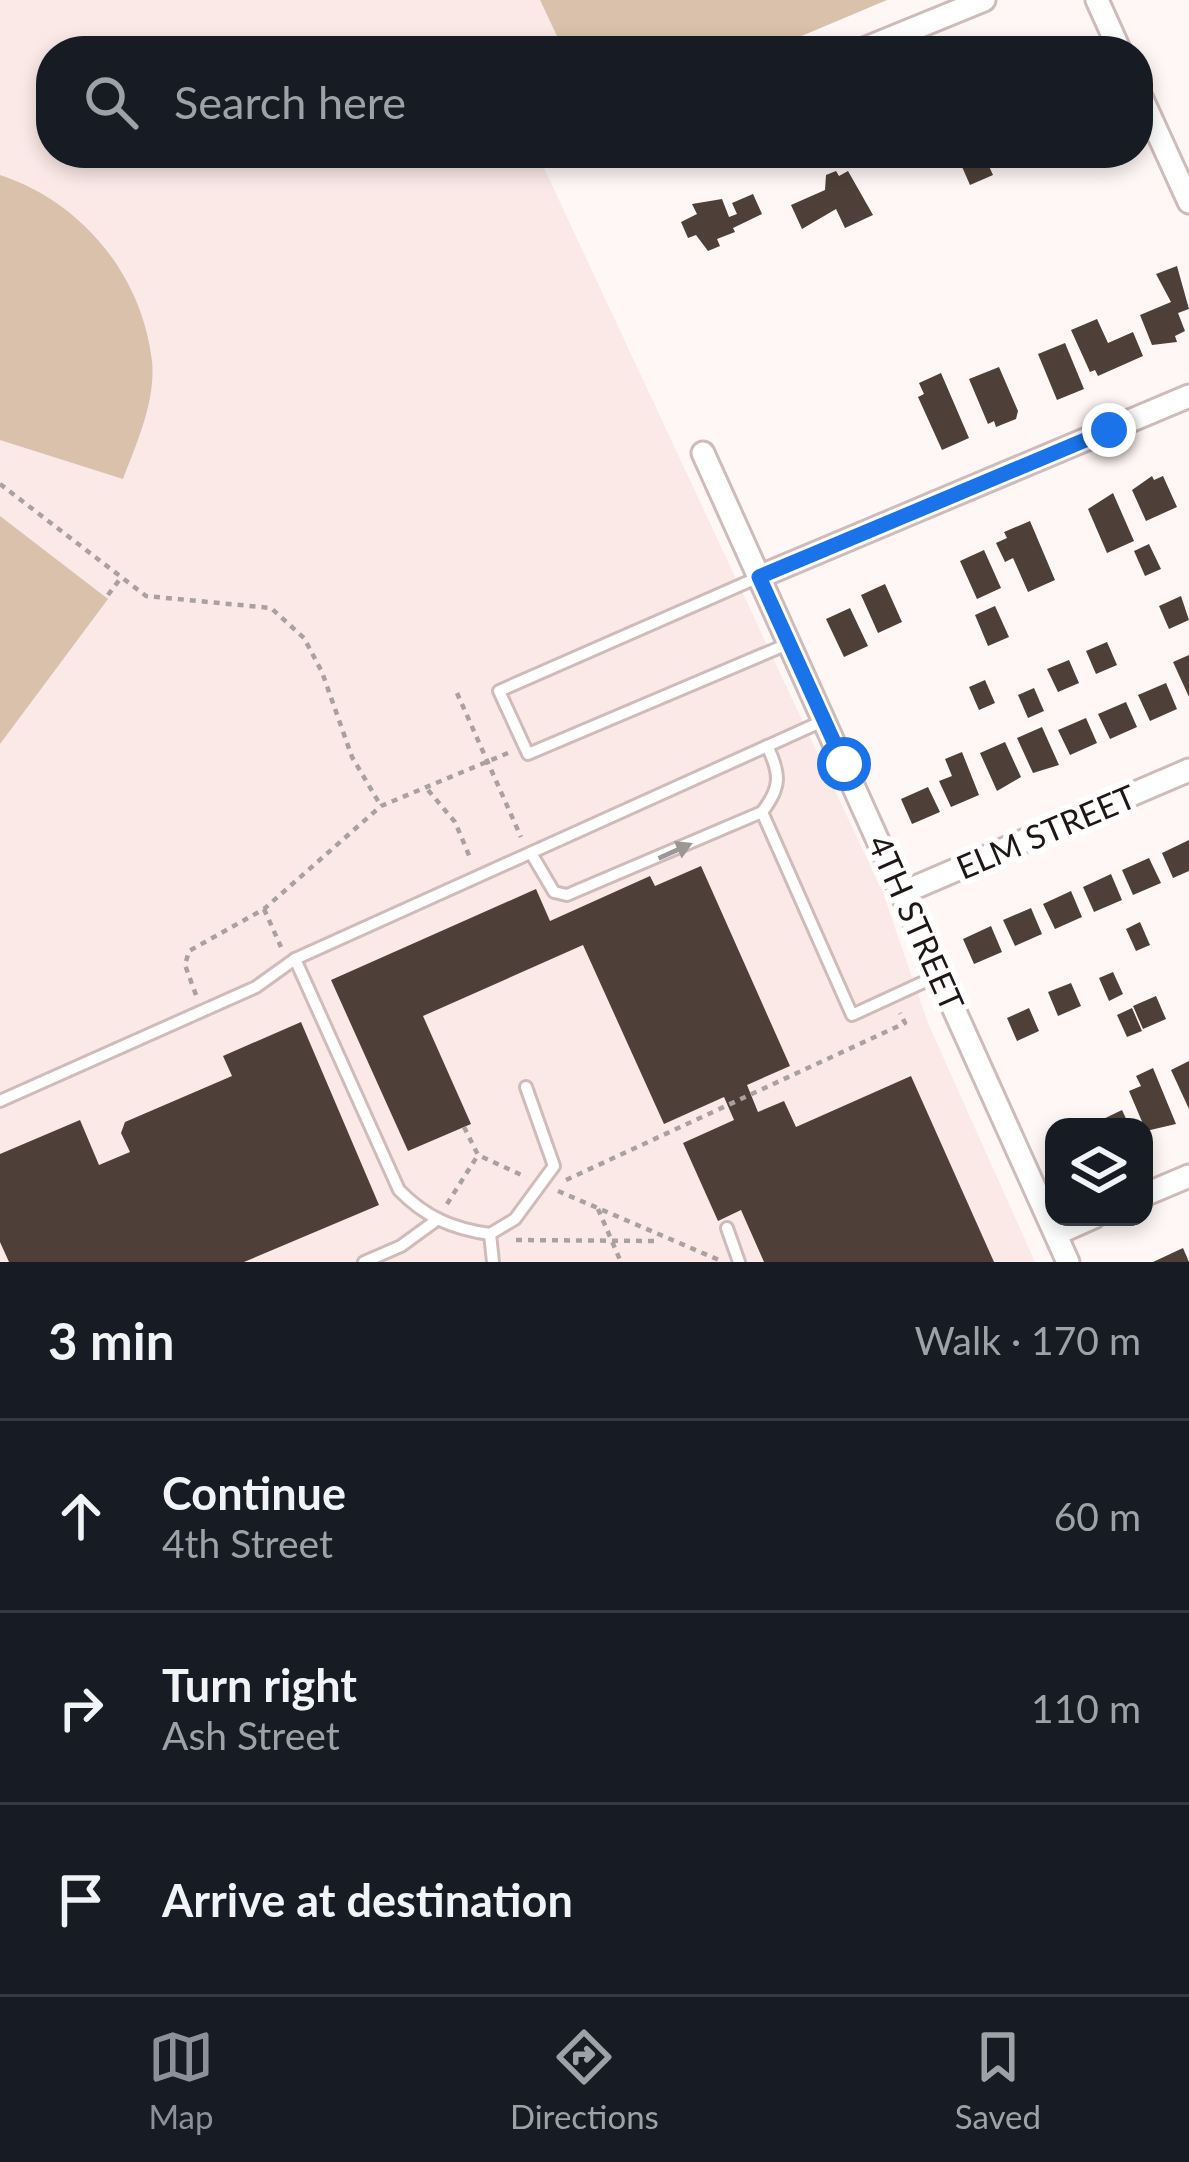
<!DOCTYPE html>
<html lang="en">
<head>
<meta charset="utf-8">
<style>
	body { margin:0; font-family:Lato,sans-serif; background:#20242c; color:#f1f3f6 }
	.controls { position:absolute; right:36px; bottom:36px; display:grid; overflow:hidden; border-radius:24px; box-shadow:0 6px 18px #0003 }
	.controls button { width:108px; height:108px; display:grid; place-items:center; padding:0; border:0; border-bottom:3px solid #363941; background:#171b24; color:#f1f3f6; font:60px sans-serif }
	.stop { position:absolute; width:36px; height:36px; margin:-27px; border:9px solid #1a73e8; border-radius:50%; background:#fff }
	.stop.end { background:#1a73e8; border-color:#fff; box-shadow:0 3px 12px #0008 }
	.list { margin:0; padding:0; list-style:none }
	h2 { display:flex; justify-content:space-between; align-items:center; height:156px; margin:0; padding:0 48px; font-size:51px }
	h2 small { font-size:39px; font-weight:400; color:#9ea1a6 }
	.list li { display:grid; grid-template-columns:78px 1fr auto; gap:36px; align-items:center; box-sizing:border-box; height:192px; padding:0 48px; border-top:3px solid #363941 }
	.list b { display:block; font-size:45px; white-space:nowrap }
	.list p { margin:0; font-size:39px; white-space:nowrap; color:#9ea1a6 }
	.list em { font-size:39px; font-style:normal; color:#9ea1a6 }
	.icon { flex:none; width:66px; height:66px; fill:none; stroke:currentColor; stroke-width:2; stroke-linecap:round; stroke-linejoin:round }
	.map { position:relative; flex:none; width:1189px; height:1262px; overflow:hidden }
	.search { position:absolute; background:#171b24; box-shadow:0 6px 18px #0003; left:36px; right:36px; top:36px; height:132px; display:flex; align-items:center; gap:30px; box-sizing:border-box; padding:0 42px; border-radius:48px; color:#9ea1a6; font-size:45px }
	.sheet { height:732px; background:#171b24 }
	nav { display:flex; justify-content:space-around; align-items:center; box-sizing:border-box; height:168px; border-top:3px solid #363941; background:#171b24; font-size:33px; color:#9ea1a6 }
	nav a { display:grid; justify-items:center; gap:6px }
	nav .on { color:#8c9099 }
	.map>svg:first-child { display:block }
	.built { fill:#fbe9e7 }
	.green { fill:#dac1ab }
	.building { fill:#4e4039 }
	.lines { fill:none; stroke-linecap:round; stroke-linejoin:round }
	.service-casing { stroke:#cfbbb9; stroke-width:16 }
	.minor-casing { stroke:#cfbbb9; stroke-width:27 }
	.path { stroke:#a9a1a0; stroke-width:4.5; stroke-dasharray:6 6; stroke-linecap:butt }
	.service { stroke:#fff; stroke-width:10 }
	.minor { stroke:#fff; stroke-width:21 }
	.oneway { fill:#9a9796 }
	.route { stroke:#1a73e8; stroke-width:15 }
	.labels { text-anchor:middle; stroke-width:12; stroke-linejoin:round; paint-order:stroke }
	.street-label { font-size:33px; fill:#1e1716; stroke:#fff }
</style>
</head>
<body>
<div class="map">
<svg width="1189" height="1262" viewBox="0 0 1189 1262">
	<rect width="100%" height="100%" fill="#fff7f5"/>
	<polygon class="built" points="0,0 540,0 564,51 51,51 51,153 537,153 883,893 928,1023 1035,1262 0,1262"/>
	<g class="green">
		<polygon points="540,0 887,0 766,51 564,51"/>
		<path d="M0 175C82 202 142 275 152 361 156 400 137 443 123 479L0 440Z"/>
		<polygon points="0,516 108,599 0,744"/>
	</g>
	<g class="building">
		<polygon points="956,153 983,153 993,175 970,185"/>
		<polygon points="836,171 839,176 848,171 873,215 845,228 836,209 802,229 791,205 825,190 826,175"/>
		<polygon points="753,194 762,214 733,228 735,232 717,239 720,246 708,251 696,235 688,238 681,222 697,214 692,204 722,199 729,217 737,214 732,203"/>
		<polygon points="1177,266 1189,309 1178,313 1185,331 1175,336 1177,342 1152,345 1140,315 1171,302 1156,274"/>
		<polygon points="1097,319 1108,343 1133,332 1143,356 1098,376 1095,370 1090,372 1071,330"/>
		<polygon points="1065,343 1084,389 1057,400 1038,354"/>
		<polygon points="999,367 1018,411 1016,419 996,427 994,421 988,424 969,379"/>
		<polygon points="941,373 969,438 942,450 918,397 924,394 919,383"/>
		<polygon points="1152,476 1154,480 1163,476 1177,507 1146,521 1132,490"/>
		<polygon points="1113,493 1134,541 1107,553 1088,509"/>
		<polygon points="1030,521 1055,580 1028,592 1013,558 1005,562 996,543 1007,538 1004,532"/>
		<polygon points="1149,544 1161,569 1145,576 1134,551"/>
		<polygon points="984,550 1001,588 977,599 960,561"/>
		<polygon points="885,584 902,622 878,633 861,595"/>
		<polygon points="1181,596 1189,620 1169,629 1159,606"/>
		<polygon points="995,606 1009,637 988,646 975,615"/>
		<polygon points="850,608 868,646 844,657 826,619"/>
		<polygon points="1107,642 1117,665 1096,674 1086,651"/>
		<polygon points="1189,655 1189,697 1173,662"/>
		<polygon points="1069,660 1079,683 1058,692 1047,669"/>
		<polygon points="985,680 995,703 979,710 969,687"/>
		<polygon points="1166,683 1177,709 1150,721 1138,695"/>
		<polygon points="1034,688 1044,711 1028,718 1018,695"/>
		<polygon points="1126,702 1137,727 1110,739 1098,714"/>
		<polygon points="1086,718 1097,743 1070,755 1058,730"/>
		<polygon points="1042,727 1059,765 1033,773 1017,738"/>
		<polygon points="1005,742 1021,777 997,791 980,753"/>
		<polygon points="962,752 979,795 951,807 939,781 952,776 945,759"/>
		<polygon points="928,787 940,812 912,824 901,799"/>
		<polygon points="1189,840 1189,871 1173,878 1162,853"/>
		<polygon points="1149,858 1161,883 1133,895 1122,870"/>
		<polygon points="701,866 790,1066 747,1085 758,1112 784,1101 796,1127 911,1076 994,1262 764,1262 741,1210 718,1221 683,1143 734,1120 724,1097 664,1124 583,945 423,1016 471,1124 408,1151 331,980 536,889 550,921 650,876 655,886"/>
		<polygon points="1111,874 1122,900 1094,912 1083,887"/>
		<polygon points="1071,891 1082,917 1055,929 1043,904"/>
		<polygon points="1031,908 1042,934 1015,946 1003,920"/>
		<polygon points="1140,922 1150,945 1136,951 1126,929"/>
		<polygon points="991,926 1002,952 974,964 963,939"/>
		<polygon points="1113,972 1123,994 1109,1001 1099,978"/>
		<polygon points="1071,983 1081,1006 1058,1016 1048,992"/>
		<polygon points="1156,996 1166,1019 1143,1029 1133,1006"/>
		<polygon points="1029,1008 1039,1031 1017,1041 1007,1018"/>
		<polygon points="1132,1008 1142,1031 1127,1037 1117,1015"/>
		<polygon points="301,1022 379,1205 244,1262 9,1262 0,1242 0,1154 80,1120 99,1165 130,1152 121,1133 125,1122 232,1076 223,1056"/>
		<polygon points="1189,1061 1189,1109 1171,1070"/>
		<polygon points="1153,1068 1176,1124 1146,1131 1129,1091 1141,1086 1136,1076"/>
		<polygon points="1122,1110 1130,1127 1099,1127 1097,1122"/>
		<polygon points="1183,1248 1189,1262 1153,1262"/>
	</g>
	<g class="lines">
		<defs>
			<g id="service">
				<polyline points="759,577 499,691 528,754 790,643"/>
				<polyline points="762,812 852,1015 939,975"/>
				<path d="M531 853 554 892 567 895 762 812C781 788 781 774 767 746"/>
				<path d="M295 959 399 1190C425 1217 453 1229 490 1234L493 1262"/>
				<polyline points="0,1101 256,987 295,959 825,720"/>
				<polyline points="727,1228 739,1262"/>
				<polyline points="490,1234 515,1219 554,1166 526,1087"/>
				<polyline points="364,1262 401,1246 438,1219"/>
			</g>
			<g id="minor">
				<polyline points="1097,0 1120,51"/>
				<polyline points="859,51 984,0"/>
				<polyline points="1138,90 1189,202"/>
				<polyline points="703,453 1068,1262"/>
				<polyline points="759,577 1189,396"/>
				<polyline points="902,893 1189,770"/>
				<polyline points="1144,1195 1189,1176"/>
				<polyline points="1056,1234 1094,1217"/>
			</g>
		</defs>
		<use href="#service" class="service-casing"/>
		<use href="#minor" class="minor-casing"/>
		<g class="path">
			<polyline points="0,484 146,596 271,608 304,638 322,672 352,757 381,806"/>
			<polyline points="108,595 120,579"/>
			<polyline points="457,693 521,837"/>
			<polyline points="428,790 455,822 471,860"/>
			<polyline points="264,909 281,947"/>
			<polyline points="196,995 185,965 189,951 264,909 381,806 508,753"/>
			<polyline points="464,1127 478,1155 526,1177"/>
			<polyline points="566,1180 905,1023 900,1013"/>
			<polyline points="558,1191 719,1260"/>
			<polyline points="447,1204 478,1155"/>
			<polyline points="598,1209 621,1262"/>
			<polyline points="516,1240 660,1241"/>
		</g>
		<use href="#service" class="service"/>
		<use href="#minor" class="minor"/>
	</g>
	<defs><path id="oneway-solid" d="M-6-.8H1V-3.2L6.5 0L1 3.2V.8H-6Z" transform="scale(3)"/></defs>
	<use class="oneway" href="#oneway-solid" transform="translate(675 851) rotate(-24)"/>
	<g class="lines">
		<polyline class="route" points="844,764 759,577 1109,430"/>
	</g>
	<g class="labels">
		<g class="street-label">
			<text transform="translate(1046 832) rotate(-23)" y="12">ELM STREET</text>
			<text transform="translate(916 923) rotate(66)" y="12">4TH STREET</text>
		</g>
	</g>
</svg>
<div class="controls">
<button><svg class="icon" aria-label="layers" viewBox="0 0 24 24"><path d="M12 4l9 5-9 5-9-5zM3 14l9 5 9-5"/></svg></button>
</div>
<div class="stop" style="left:844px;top:764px"></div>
<div class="stop end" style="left:1109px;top:430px"></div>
<div class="search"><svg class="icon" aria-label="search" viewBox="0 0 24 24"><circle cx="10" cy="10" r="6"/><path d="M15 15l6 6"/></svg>Search here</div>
</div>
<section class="sheet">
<h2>3 min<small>Walk · 170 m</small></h2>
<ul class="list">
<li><svg class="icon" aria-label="ahead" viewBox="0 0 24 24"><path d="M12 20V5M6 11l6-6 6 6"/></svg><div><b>Continue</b><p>4th Street</p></div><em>60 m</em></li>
<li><svg class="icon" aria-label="right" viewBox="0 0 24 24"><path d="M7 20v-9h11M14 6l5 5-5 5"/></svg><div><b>Turn right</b><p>Ash Street</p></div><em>110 m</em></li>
<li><svg class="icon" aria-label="arrive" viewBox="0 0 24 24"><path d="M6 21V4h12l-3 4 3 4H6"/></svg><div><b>Arrive at destination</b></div></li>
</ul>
</section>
<nav>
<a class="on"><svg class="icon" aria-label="map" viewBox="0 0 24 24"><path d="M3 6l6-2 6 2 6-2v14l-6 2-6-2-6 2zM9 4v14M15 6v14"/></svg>Map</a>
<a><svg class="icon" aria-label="directions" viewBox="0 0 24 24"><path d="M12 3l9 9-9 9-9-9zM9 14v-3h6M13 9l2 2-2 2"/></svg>Directions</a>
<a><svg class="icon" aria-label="saved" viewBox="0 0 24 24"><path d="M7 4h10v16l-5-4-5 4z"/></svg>Saved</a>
</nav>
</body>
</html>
